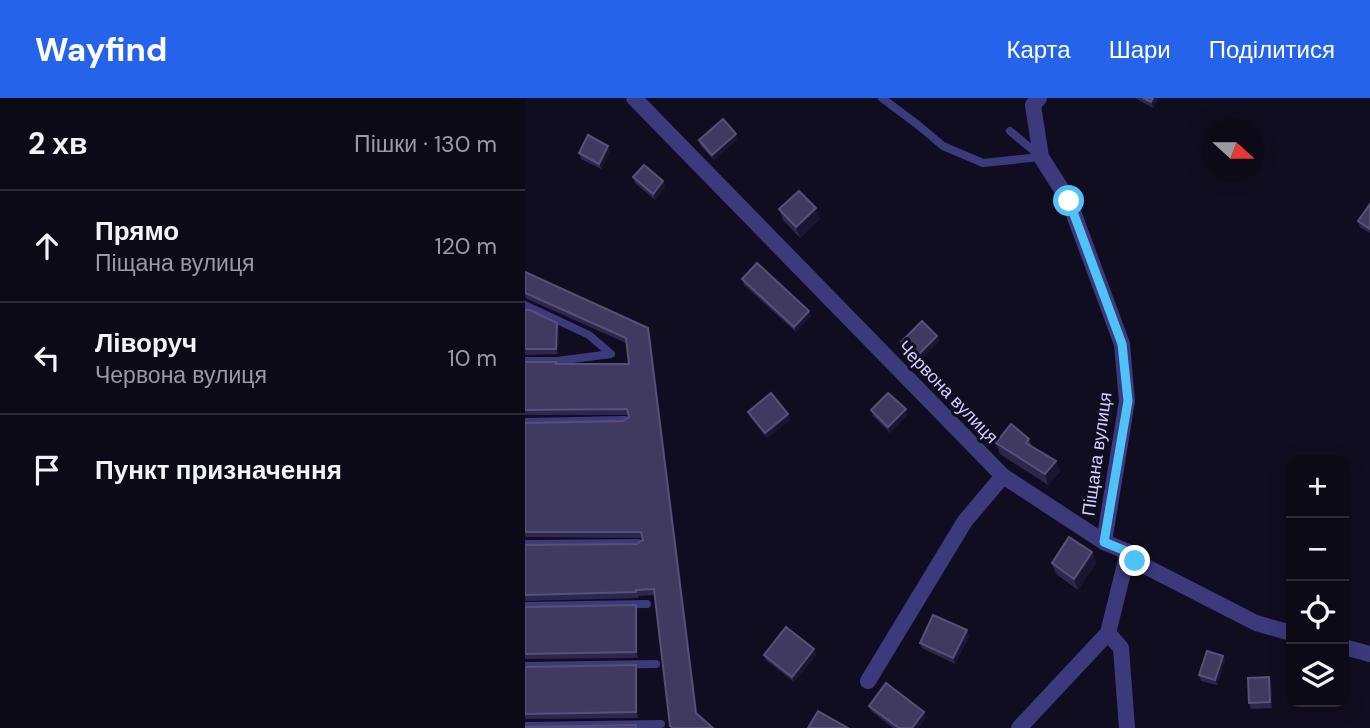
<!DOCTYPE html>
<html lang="uk">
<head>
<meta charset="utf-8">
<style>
	body { margin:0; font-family:"DM Sans",sans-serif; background:#161321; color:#f1f3f6 }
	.controls { position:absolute; right:21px; bottom:21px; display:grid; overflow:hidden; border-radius:14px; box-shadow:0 4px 18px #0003 }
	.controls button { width:63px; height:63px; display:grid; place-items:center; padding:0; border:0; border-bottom:2px solid #2d2b37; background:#0d0a18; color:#f1f3f6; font:35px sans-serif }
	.compass { position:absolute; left:677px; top:21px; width:63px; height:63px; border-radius:50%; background:#0d0a18; box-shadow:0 4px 18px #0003; rotate:111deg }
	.stop { position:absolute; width:21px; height:21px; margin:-16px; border:5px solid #4fc3f7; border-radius:50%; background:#fff }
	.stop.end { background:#4fc3f7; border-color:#fff; box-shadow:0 2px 7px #0008 }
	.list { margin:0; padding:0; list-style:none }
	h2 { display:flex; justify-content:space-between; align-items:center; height:91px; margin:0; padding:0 28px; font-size:30px }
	h2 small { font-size:23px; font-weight:400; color:#9a9aa2 }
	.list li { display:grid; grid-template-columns:46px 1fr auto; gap:21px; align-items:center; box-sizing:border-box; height:112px; padding:0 28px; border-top:2px solid #2d2b37 }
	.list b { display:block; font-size:26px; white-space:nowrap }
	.list p { margin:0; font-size:23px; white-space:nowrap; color:#9a9aa2 }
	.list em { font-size:23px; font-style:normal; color:#9a9aa2 }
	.icon { flex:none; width:38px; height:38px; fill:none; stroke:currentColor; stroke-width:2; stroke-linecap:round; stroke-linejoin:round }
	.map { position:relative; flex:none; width:845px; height:630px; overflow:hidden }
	header { display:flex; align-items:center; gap:42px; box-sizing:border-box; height:98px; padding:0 35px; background:#2563eb; color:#fff }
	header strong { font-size:33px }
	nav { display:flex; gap:38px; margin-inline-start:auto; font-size:24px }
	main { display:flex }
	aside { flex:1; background:#0d0a18 }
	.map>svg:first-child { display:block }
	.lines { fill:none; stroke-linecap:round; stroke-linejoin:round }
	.lane { stroke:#3c3a7d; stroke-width:8 }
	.street { stroke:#3c3a7d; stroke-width:16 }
	.wall { fill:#2e274d }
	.shaded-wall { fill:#1b1533 }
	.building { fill:#403960; stroke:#575079; stroke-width:2 }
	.route { stroke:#4fc3f7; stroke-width:9 }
	.labels { text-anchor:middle; stroke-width:6; stroke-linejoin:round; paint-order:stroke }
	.street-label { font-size:18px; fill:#d3cefe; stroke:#110d20 }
</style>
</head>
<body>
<header>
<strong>Wayfind</strong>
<nav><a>Карта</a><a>Шари</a><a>Поділитися</a></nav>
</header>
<main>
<aside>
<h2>2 хв<small>Пішки · 130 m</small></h2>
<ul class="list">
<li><svg class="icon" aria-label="ahead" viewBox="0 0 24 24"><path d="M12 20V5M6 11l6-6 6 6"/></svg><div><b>Прямо</b><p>Піщана вулиця</p></div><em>120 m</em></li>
<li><svg class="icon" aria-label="left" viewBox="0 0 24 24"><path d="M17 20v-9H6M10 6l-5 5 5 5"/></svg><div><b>Ліворуч</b><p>Червона вулиця</p></div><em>10 m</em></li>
<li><svg class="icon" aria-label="arrive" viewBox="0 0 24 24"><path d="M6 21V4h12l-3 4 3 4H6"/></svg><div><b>Пункт призначення</b></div></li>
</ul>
</aside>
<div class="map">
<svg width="845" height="630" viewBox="0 0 845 630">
	<rect width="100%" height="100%" fill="#110d20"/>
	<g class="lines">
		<g class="lane">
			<polyline points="357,0 393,27 418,48 458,65 516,59 485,33"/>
			<polyline points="0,207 64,237 86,256 32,263 0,263"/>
			<polyline points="0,324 100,322"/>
			<polyline points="0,446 114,445"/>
			<polyline points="0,508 122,506"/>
			<polyline points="0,568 131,566"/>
			<polyline points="0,628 136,626"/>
		</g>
		<g class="street">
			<polyline points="109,0 478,378 579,444 603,454 610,463 731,525 766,535"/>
			<polyline points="514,0 508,7 516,59 544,103 597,246 602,303 579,444"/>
			<polyline points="819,549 845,556"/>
			<polyline points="343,583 440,423 478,378"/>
			<polyline points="494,630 583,535"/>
			<polyline points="602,630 596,550 583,535 603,454"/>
		</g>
	</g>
	<g class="wall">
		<polygon points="610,0 633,0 628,10"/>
		<polygon points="213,41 189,62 176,48 174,42"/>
		<polygon points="85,53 76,71 56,61 54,55"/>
		<polygon points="108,79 138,83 140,89 130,102 110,85"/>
		<polygon points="845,106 845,135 835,129 833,123"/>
		<polygon points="254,111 295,121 275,140 258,122"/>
		<polygon points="0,174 125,235 172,616 188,630 146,630 130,497 113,498 113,500 0,503 0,447 112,446 118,442 117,440 0,439 0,325 98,323 104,319 103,317 0,317 0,264 32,266 104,266 101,245 0,200"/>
		<polygon points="217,181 284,213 286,218 271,234 219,187"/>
		<polygon points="0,212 32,225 34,230 33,256 0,257"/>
		<polygon points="412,238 414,243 393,265 378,249 376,244"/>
		<polygon points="346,312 382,317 365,335 348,318"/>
		<polygon points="223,314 265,322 242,340 225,319"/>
		<polygon points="504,341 507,348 531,363 535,374 523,387 475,356 471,345"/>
		<polygon points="567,454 571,465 553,492 531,476 527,465"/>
		<polygon points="111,507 113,513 113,560 0,561 0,509"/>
		<polygon points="444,538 430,566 397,550 395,545"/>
		<polygon points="289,551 291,557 269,584 241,562 239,557"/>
		<polygon points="698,558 700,563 692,587 676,583 674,577"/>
		<polygon points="111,567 113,573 113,620 0,621 0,569"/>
		<polygon points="744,579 746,584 747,610 726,611 724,605"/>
		<polygon points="344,608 401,619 393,630 368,630 346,613"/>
	</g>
	<g class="shaded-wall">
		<polygon points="628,0 633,0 628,10 626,4"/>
		<polygon points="211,36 213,41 189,62 187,57"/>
		<polygon points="83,48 85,53 76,71 74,66"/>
		<polygon points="138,83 140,89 130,102 128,96"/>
		<polygon points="291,110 295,121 275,140 271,129"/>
		<polygon points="284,213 286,218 271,234 269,229"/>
		<polygon points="32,225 34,230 33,256 31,251"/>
		<polygon points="123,230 125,235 173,620 171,615"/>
		<polygon points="412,238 414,243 393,265 391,259"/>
		<polygon points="381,311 382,317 365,335 363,329"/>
		<polygon points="263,316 265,322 242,340 240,335"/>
		<polygon points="531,363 535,374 523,387 520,376"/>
		<polygon points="567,454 571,465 553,492 549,481"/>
		<polygon points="111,507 113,513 113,560 111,554"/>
		<polygon points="442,532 444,538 430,566 428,560"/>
		<polygon points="289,551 291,557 269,584 267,579"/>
		<polygon points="698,558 700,563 692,587 690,582"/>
		<polygon points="111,567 113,573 113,620 111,614"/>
		<polygon points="744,579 746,584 747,610 745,604"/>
		<polygon points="399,614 401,619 393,630 387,630"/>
	</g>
	<g class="building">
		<polygon points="618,0 628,0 626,4"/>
		<polygon points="198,21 211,36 187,57 174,42"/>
		<polygon points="63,37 83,48 74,66 54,55"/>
		<polygon points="119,67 138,83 128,96 108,79"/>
		<polygon points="274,93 291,110 271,129 254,111"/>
		<polygon points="845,106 845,131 833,123"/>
		<polygon points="232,165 284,213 269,229 217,181"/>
		<polygon points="0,174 123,230 171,615 188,630 148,630 145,628 129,491 111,492 111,494 0,497 0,447 112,446 118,442 116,434 0,434 0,325 98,323 104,319 102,311 0,312 0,264 31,264 31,266 104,266 101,240 0,195"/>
		<polygon points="0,212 5,212 32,225 31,251 0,251"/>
		<polygon points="397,223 412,238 391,259 376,244"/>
		<polygon points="246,295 263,316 240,335 223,314"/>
		<polygon points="363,295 381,311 363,329 346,312"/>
		<polygon points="486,326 504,341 501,345 531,363 520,376 471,345"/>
		<polygon points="544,439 567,454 549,481 527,465"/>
		<polygon points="111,507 111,554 0,556 0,509"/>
		<polygon points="408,517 442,532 428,560 395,545"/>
		<polygon points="261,529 289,551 267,579 239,557"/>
		<polygon points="682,553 698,558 690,582 674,577"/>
		<polygon points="111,567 111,614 0,616 0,569"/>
		<polygon points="744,579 745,604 724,605 723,580"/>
		<polygon points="361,585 399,614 387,630 374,630 344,608"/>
		<polygon points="293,613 323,630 283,630"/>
		<polygon points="111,627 111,630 0,630 0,629"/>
	</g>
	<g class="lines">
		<polyline class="route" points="544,103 597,246 603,303 579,444 603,454 610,463"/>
	</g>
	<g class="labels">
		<g class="street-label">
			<text transform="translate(423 294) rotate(46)" y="6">Червона вулиця</text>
			<text transform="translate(572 356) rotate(-82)" y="6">Піщана вулиця</text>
		</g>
	</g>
</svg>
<div class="controls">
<button>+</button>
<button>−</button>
<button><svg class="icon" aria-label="locate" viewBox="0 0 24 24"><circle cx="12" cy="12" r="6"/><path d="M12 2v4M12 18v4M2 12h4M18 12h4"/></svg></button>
<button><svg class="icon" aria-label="layers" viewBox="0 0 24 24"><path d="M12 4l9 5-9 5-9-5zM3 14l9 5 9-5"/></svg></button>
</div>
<svg class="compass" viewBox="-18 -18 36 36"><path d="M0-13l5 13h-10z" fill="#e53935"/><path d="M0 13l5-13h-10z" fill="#9a9aa2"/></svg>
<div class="stop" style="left:544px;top:103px"></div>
<div class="stop end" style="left:610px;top:463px"></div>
</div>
</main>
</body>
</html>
